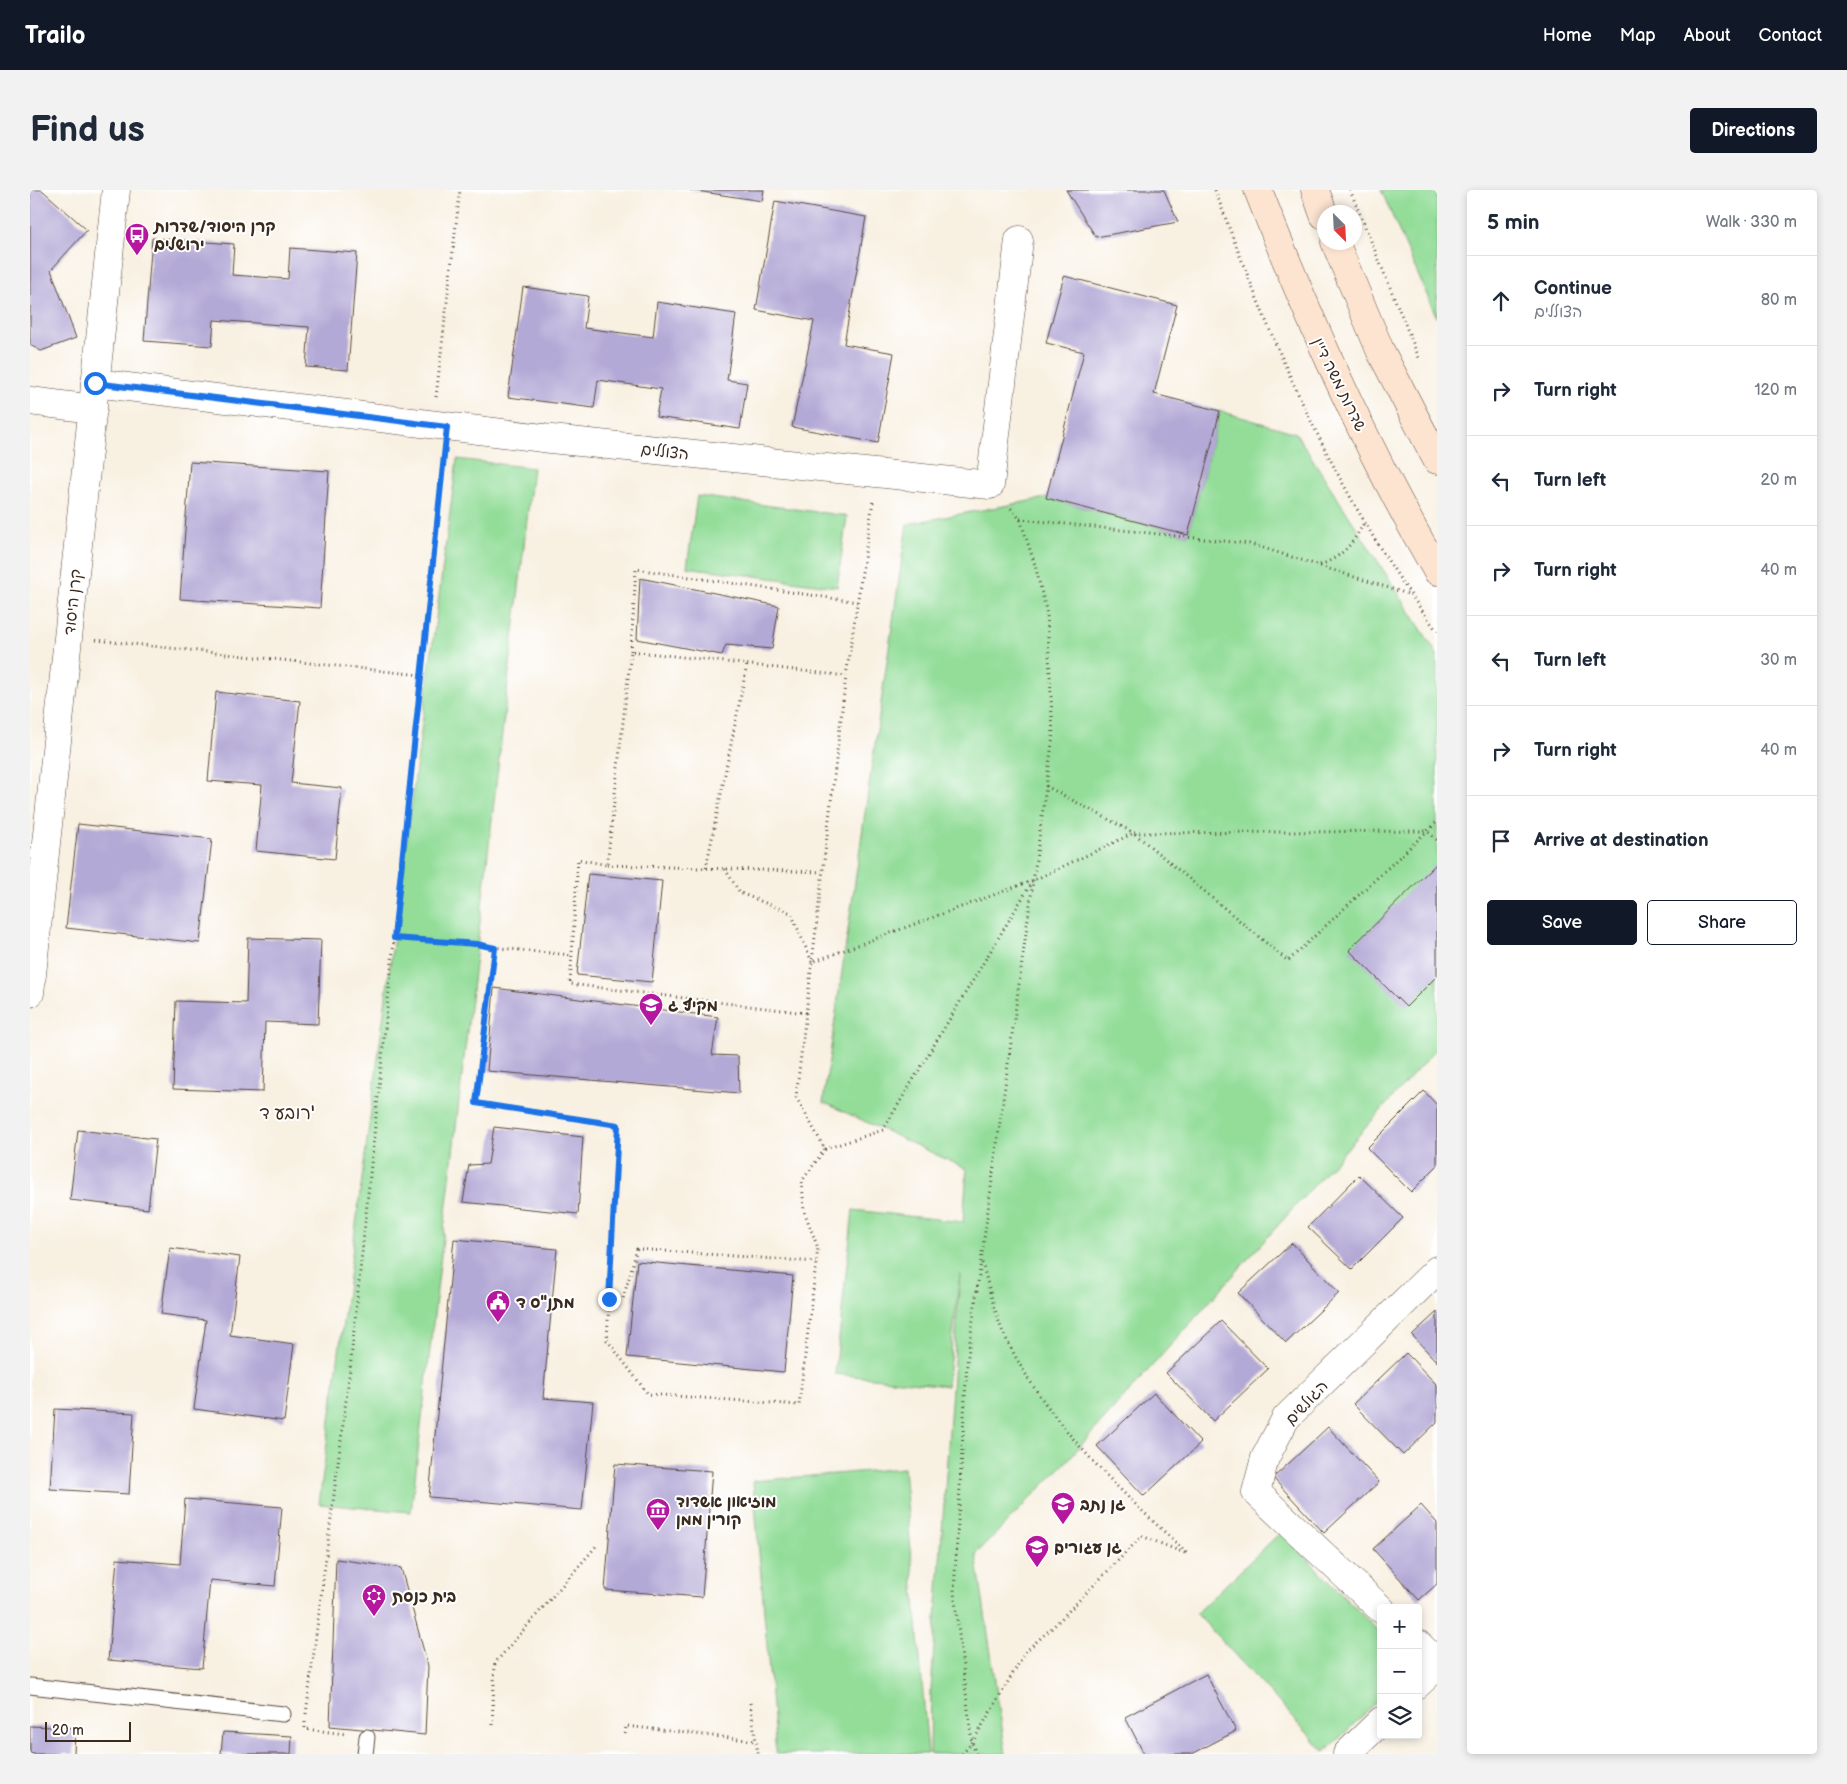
<!DOCTYPE html>
<html lang="en">
<head>
<meta charset="utf-8">
<style>
	body { margin:0; font-family:"Balsamiq Sans","Playpen Sans Hebrew",sans-serif; background:#f2f2f3; color:#1f2937 }
	.controls { position:absolute; right:15px; bottom:15px; display:grid; overflow:hidden; border-radius:5px; box-shadow:0 2px 8px #0003 }
	.controls button { width:45px; height:45px; display:grid; place-items:center; padding:0; border:0; border-bottom:1px solid #e0e1e3; background:#fff; color:#1f2937; font:25px sans-serif }
	.compass { position:absolute; left:1287px; top:15px; width:45px; height:45px; border-radius:50%; background:#fff; box-shadow:0 2px 8px #0003; rotate:156deg }
	.scale { position:absolute; left:15px; bottom:12px; width:86px; box-sizing:border-box; padding-left:5px; border:2px solid #3b2a1e; border-top:0; font-size:14px; line-height:18px; white-space:nowrap; color:#3b2a1e; -webkit-text-stroke:4px #fff; paint-order:stroke }
	.stop { position:absolute; width:15px; height:15px; margin:-11px; border:4px solid #1a73e8; border-radius:50%; background:#fff }
	.stop.end { background:#1a73e8; border-color:#fff; box-shadow:0 1px 5px #0008 }
	.list { margin:0; padding:0; list-style:none }
	h2 { display:flex; justify-content:space-between; align-items:center; height:65px; margin:0; padding:0 20px; font-size:21px }
	h2 small { font-size:16px; font-weight:400; color:#747a83 }
	.list li { display:grid; grid-template-columns:32px 1fr auto; gap:15px; align-items:center; box-sizing:border-box; height:90px; padding:0 20px; border-top:1px solid #e0e1e3 }
	.list b { display:block; font-size:19px; white-space:nowrap }
	.list p { margin:0; font-size:16px; white-space:nowrap; color:#747a83 }
	.list em { font-size:16px; font-style:normal; color:#747a83 }
	.actions { display:flex; gap:10px; padding:15px 20px }
	.actions a { flex:1; padding:11px 0; border:1px solid #111827; border-radius:5px; text-align:center; font-size:18px; color:#111827 }
	.actions .main { background:#111827; color:#fff }
	.icon { flex:none; width:28px; height:28px; fill:none; stroke:currentColor; stroke-width:2; stroke-linecap:round; stroke-linejoin:round }
	.map { position:relative; flex:none; width:1407px; height:1564px; overflow:hidden; border-radius:5px }
	header { display:flex; align-items:center; gap:30px; box-sizing:border-box; height:70px; padding:0 25px; background:#111827; color:#fff }
	header strong { font-size:24px }
	nav { display:flex; gap:28px; margin-inline-start:auto; font-size:18px }
	.intro { display:flex; align-items:center; justify-content:space-between; box-sizing:border-box; height:120px; padding:0 30px }
	h1 { margin:0; font-size:35px }
	.button { padding:12px 22px; border-radius:5px; background:#111827; color:#fff; font-size:18px; font-weight:700 }
	main { display:flex; gap:30px; padding:0 30px }
	aside { flex:1; background:#fff; border-radius:5px; box-shadow:0 2px 8px #0003 }
	.map>svg:first-child { display:block }
	.green { fill:#93dd99; stroke:#67845c }
	.building { fill:#b3a9d6 }
	.lines { fill:none; stroke-linecap:round; stroke-linejoin:round }
	.service-casing { stroke:#57483b; stroke-width:17 }
	.minor-casing { stroke:#57483b; stroke-width:29 }
	.tertiary-casing { stroke:#57483b; stroke-width:29 }
	.secondary-casing { stroke:#57483b; stroke-width:29 }
	.path { stroke:#57483b; stroke-width:3; stroke-dasharray:1 4; stroke-linecap:butt }
	.service { stroke:#fff; stroke-width:15 }
	.minor { stroke:#fff; stroke-width:28 }
	.tertiary { stroke:#fff; stroke-width:28 }
	.secondary { stroke:#fde4d1; stroke-width:28 }
	.route { stroke:#1a73e8; stroke-width:6 }
	.labels { text-anchor:middle; stroke-width:4; stroke-linejoin:round; paint-order:stroke }
	.poi-label { font-size:16px; font-weight:bold; fill:#3b2a1e; stroke:#fff; text-anchor:start }
	.street-label { font-size:16px; fill:#3b2a1e; stroke:#fff }
	.neighbourhood-label { font-size:18px; fill:#3b2a1e; stroke:#fff }
</style>
</head>
<body>
<header>
<strong>Trailo</strong>
<nav><a>Home</a><a>Map</a><a>About</a><a>Contact</a></nav>
</header>
<div class="intro"><h1>Find us</h1><a class="button">Directions</a></div>
<main>
<div class="map">
<svg width="1407" height="1564" viewBox="0 0 1407 1564">
	<rect width="100%" height="100%" fill="#fff"/>
	<filter id="ink" filterUnits="userSpaceOnUse"><feTurbulence type="fractalNoise" baseFrequency=".02" numOctaves="2"/><feDisplacementMap in="SourceGraphic" scale="10" xChannelSelector="R" yChannelSelector="G"/><feConvolveMatrix kernelMatrix="1 2 1 2 8 2 1 2 1" color-interpolation-filters="sRGB"/></filter>
	<filter id="wash" filterUnits="userSpaceOnUse"><feTurbulence type="fractalNoise" baseFrequency=".0096" numOctaves="4" result="noise"/><feDisplacementMap in="SourceGraphic" scale="20" xChannelSelector="R" yChannelSelector="G"/><feGaussianBlur stdDeviation="1.12" result="paint"/><feColorMatrix in="noise" values="0 0 0 0 0 0 0 0 0 0 0 0 0 0 0 0 0 1.4 0 .05"/><feComposite in="paint" operator="in"/></filter>
	<g filter="url(#wash)">
		<rect width="100%" height="100%" fill="#f8f0e1"/>
		<g class="green">
			<polygon points="1351,0 1407,0 1407,128"/>
			<polygon points="1190,221 1266,243 1407,464 1407,858 1036,1272 946,1364 976,1564 900,1564 901,1500 930,1084 917,1196 805,1184 823,1020 933,1032 937,979 793,912 877,334 1016,308 1158,345"/>
			<polygon points="427,269 503,278 381,1322 289,1314"/>
			<polygon points="667,306 817,326 807,397 657,377"/>
			<polygon points="874,1278 898,1564 746,1564 723,1291"/>
			<polygon points="1251,1342 1351,1444 1351,1508 1295,1562 1166,1423"/>
		</g>
		<g id="blocks">
			<g class="building">
				<polygon points="0,0 12,0 57,40 21,80 46,148 11,161 0,155"/>
				<polygon points="660,0 734,0 732,11"/>
				<polygon points="1036,0 1134,0 1148,32 1066,47"/>
				<polygon points="745,11 836,27 814,154 864,163 848,253 762,237 784,131 726,120"/>
				<polygon points="122,48 204,54 202,85 258,89 260,58 327,63 318,180 276,177 279,137 184,130 182,156 114,151"/>
				<polygon points="1034,86 1147,115 1124,204 1190,221 1158,345 1016,308 1054,162 1016,153"/>
				<polygon points="493,97 558,106 554,138 623,147 627,112 706,124 697,190 717,193 710,239 626,227 631,199 568,190 564,218 478,207"/>
				<polygon points="160,272 299,281 290,418 150,409"/>
				<polygon points="610,388 749,416 742,459 696,455 692,465 607,449"/>
				<polygon points="186,502 270,511 261,593 312,598 305,669 226,661 232,595 178,591"/>
				<polygon points="48,634 182,649 170,753 36,738"/>
				<polygon points="1407,673 1407,786 1376,817 1319,760"/>
				<polygon points="558,684 632,691 622,792 547,785"/>
				<polygon points="218,748 291,750 288,834 235,832 233,902 143,899 146,811 216,813"/>
				<polygon points="464,798 688,827 682,865 708,866 709,903 457,881"/>
				<polygon points="1394,901 1407,915 1407,976 1381,1002 1337,958"/>
				<polygon points="464,937 553,947 548,1024 433,1012 439,975 458,974"/>
				<polygon points="48,940 126,949 118,1019 40,1010"/>
				<polygon points="1329,985 1373,1028 1322,1079 1278,1037"/>
				<polygon points="424,1049 527,1059 513,1208 563,1212 552,1320 399,1307"/>
				<polygon points="1262,1053 1309,1103 1256,1153 1208,1103"/>
				<polygon points="140,1058 210,1067 200,1145 264,1154 254,1231 164,1219 176,1130 131,1124"/>
				<polygon points="607,1071 763,1086 754,1182 597,1167"/>
				<polygon points="1407,1122 1407,1172 1382,1145"/>
				<polygon points="1191,1131 1238,1179 1183,1231 1136,1183"/>
				<polygon points="1376,1163 1407,1195 1407,1232 1373,1265 1323,1214"/>
				<polygon points="1124,1203 1171,1253 1114,1306 1067,1256"/>
				<polygon points="25,1219 104,1223 99,1304 20,1299"/>
				<polygon points="1298,1237 1349,1292 1294,1343 1243,1288"/>
				<polygon points="585,1274 682,1281 672,1407 575,1400"/>
				<polygon points="155,1309 252,1317 245,1396 180,1390 172,1478 78,1470 87,1369 150,1374"/>
				<polygon points="1391,1315 1407,1333 1407,1394 1389,1410 1343,1359"/>
				<polygon points="306,1369 371,1378 398,1476 395,1545 300,1536"/>
				<polygon points="1176,1484 1206,1541 1162,1564 1114,1564 1095,1527"/>
				<polygon points="0,1536 45,1538 44,1564 0,1564"/>
				<polygon points="193,1542 262,1546 261,1564 191,1564"/>
			</g>
		</g>
	</g>
	<g filter="url(#ink)">
		<use href="#blocks" fill-opacity="0" stroke="#57483b" stroke-width="1"/>
		<g class="lines">
			<defs>
				<g id="service">
					<polyline points="0,1496 253,1524"/>
					<polyline points="335,1564 337,1547"/>
				</g>
				<g id="minor">
					<polyline points="65,193 521,249 960,295 989,50"/>
					<polyline points="0,211 63,219"/>
					<polyline points="1351,1419 1226,1302 1235,1268 1256,1228 1407,1080"/>
					<polyline points="1388,1454 1407,1472"/>
					<polyline points="1388,1494 1407,1476"/>
					<polyline points="1317,1564 1351,1531"/>
				</g>
				<polyline id="tertiary" points="0,803 86,0"/>
				<g id="secondary">
					<path d="M1228 0C1279 131 1336 259 1407 381"/>
					<polyline points="1285,0 1294,25"/>
					<polyline points="1305,52 1350,160 1407,270"/>
				</g>
			</defs>
			<use href="#service" class="service-casing"/>
			<use href="#minor" class="minor-casing"/>
			<use href="#tertiary" class="tertiary-casing"/>
			<use href="#secondary" class="secondary-casing"/>
			<g class="path">
				<path d="M1185 0C1242 154 1307 309 1407 441"/>
				<polyline points="1320,0 1389,168"/>
				<polyline points="406,207 430,0"/>
				<polyline points="990,329 1221,354 1378,404"/>
				<path d="M1290 375C1314 366 1322 354 1334 333"/>
				<polyline points="66,450 391,485"/>
				<polyline points="601,461 606,379 827,412"/>
				<polyline points="1016,596 1104,643 1397,641 1407,650"/>
				<polyline points="577,675 792,682"/>
				<polyline points="676,678 717,475"/>
				<polyline points="695,679 710,703 761,723 782,772 1004,690 1104,643 1258,771 1407,632"/>
				<path d="M364 748C424 752 482 760 542 765"/>
				<polyline points="465,758 446,913 588,935 577,1150 618,1204 769,1215 788,1058 774,1021 772,991 795,959 766,907 816,486 843,311"/>
				<polyline points="776,823 540,794 548,669 577,675 601,461 816,486"/>
				<polyline points="795,959 853,940 1002,692"/>
				<path d="M952 1073C959 1096 964 1121 973 1142 1015 1233 1089 1299 1159 1365"/>
				<polyline points="579,1109 593,1109 607,1059 786,1072"/>
				<polyline points="720,1513 728,1564"/>
				<polyline points="276,1524 320,1179 414,265"/>
				<polyline points="275,1532 275,1539 316,1544"/>
				<polyline points="462,1535 465,1473 568,1354"/>
				<polyline points="595,1544 596,1536 726,1551"/>
				<polyline points="932,1564 942,1553 996,1461 1022,1438 1112,1346 1157,1364"/>
				<polyline points="946,1564 942,1553 924,1402 937,1173 1023,546 1017,424 1005,375 990,329 979,316"/>
			</g>
			<use href="#service" class="service"/>
			<use href="#minor" class="minor"/>
			<use href="#tertiary" class="tertiary"/>
			<use href="#secondary" class="secondary"/>
		</g>
	</g>
	<g class="lines" filter="url(#ink)">
		<polyline class="route" points="65,193 417,237 364,748 447,754 465,758 446,913 588,935 579,1109"/>
	</g>
	<defs>
		<symbol id="bus-pin" viewBox="-11 -11 22 30"><path d="M0 17L-7.5 6A9.5 9.5 0 1 1 7.5 6Z" fill="#b5179e" stroke="#fff"/><path d="M-5-6H5V4H4V6H2V4H-2V6H-4V4H-5ZM-3.5-4V0h7V-4ZM-3.5 1.2v1.5H-2V1.2ZM2 1.2v1.5H3.5V1.2Z" fill="#fff"/></symbol>
		<symbol id="school-pin" viewBox="-11 -11 22 30"><path d="M0 17L-7.5 6A9.5 9.5 0 1 1 7.5 6Z" fill="#b5179e" stroke="#fff"/><path d="M0-5L7-2L0 1L-7-2ZM-4 1L0 2.5L4 1V4Q0 6-4 4Z" fill="#fff"/></symbol>
		<symbol id="civic-pin" viewBox="-11 -11 22 30"><path d="M0 17L-7.5 6A9.5 9.5 0 1 1 7.5 6Z" fill="#b5179e" stroke="#fff"/><path d="M-.6-6.5H3V-4.5H.6V-3L4-1V1h2V6H-6V1h2V-1L-.6-3ZM-1.2 2.5V6h2.4V2.5Z" fill="#fff"/></symbol>
		<symbol id="museum-pin" viewBox="-11 -11 22 30"><path d="M0 17L-7.5 6A9.5 9.5 0 1 1 7.5 6Z" fill="#b5179e" stroke="#fff"/><path d="M0-6L6-3V-2H-6V-3ZM-5-1h2V3h-2ZM-1-1h2V3h-2ZM3-1h2V3H3ZM-6 4H6V6H-6Z" fill="#fff"/></symbol>
		<symbol id="synagogue-pin" viewBox="-11 -11 22 30"><path d="M0 17L-7.5 6A9.5 9.5 0 1 1 7.5 6Z" fill="#b5179e" stroke="#fff"/><path d="M0-6.5L5.6 3.2H-5.6ZM0 6.5L5.6-3.2H-5.6Z" fill="#fff"/></symbol>
	</defs>
	<g fill-rule="evenodd">
		<use href="#bus-pin" x="93" y="31" width="28" height="38"/>
		<use href="#school-pin" x="607" y="801" width="28" height="38"/>
		<use href="#civic-pin" x="454" y="1098" width="28" height="38"/>
		<use href="#school-pin" x="1019" y="1300" width="28" height="38"/>
		<use href="#museum-pin" x="614" y="1306" width="28" height="38"/>
		<use href="#school-pin" x="993" y="1343" width="28" height="38"/>
		<use href="#synagogue-pin" x="330" y="1392" width="28" height="38"/>
	</g>
	<g class="labels">
		<g class="poi-label">
			<text x="124" y="42">קרן היסוד/שדרות<tspan x="124" dy="18">ירושלים</tspan></text>
			<text x="638" y="821">מקיף ג</text>
			<text x="486" y="1118">מתנ"ס ד</text>
			<text x="646" y="1317">מוזיאון אשדוד<tspan x="646" dy="18">קורין ממן</tspan></text>
			<text x="1050" y="1320">גן נתב</text>
			<text x="1024" y="1363">גן עגורים</text>
			<text x="362" y="1412">בית כנסת</text>
		</g>
		<g class="street-label">
			<text transform="translate(1310 194) rotate(64)" y="6">שדרות משה דיין</text>
			<text transform="translate(635 261) rotate(6)" y="6">הצוללים</text>
			<text transform="translate(42 412) rotate(-84)" y="6">קרן היסוד</text>
			<text transform="translate(1276 1212) rotate(-47)" y="6">הגולשים</text>
		</g>
		<g class="neighbourhood-label">
			<text x="257" y="929">רובע ד'</text>
		</g>
	</g>
</svg>
<div class="controls">
<button>+</button>
<button>−</button>
<button><svg class="icon" aria-label="layers" viewBox="0 0 24 24"><path d="M12 4l9 5-9 5-9-5zM3 14l9 5 9-5"/></svg></button>
</div>
<svg class="compass" viewBox="-18 -18 36 36"><path d="M0-13l5 13h-10z" fill="#e53935"/><path d="M0 13l5-13h-10z" fill="#747a83"/></svg>
<div class="scale">20 m</div>
<div class="stop" style="left:65px;top:193px"></div>
<div class="stop end" style="left:579px;top:1109px"></div>
</div>
<aside>
<h2>5 min<small>Walk · 330 m</small></h2>
<ul class="list">
<li><svg class="icon" aria-label="ahead" viewBox="0 0 24 24"><path d="M12 20V5M6 11l6-6 6 6"/></svg><div><b>Continue</b><p>הצוללים</p></div><em>80 m</em></li>
<li><svg class="icon" aria-label="right" viewBox="0 0 24 24"><path d="M7 20v-9h11M14 6l5 5-5 5"/></svg><div><b>Turn right</b></div><em>120 m</em></li>
<li><svg class="icon" aria-label="left" viewBox="0 0 24 24"><path d="M17 20v-9H6M10 6l-5 5 5 5"/></svg><div><b>Turn left</b></div><em>20 m</em></li>
<li><svg class="icon" aria-label="right" viewBox="0 0 24 24"><path d="M7 20v-9h11M14 6l5 5-5 5"/></svg><div><b>Turn right</b></div><em>40 m</em></li>
<li><svg class="icon" aria-label="left" viewBox="0 0 24 24"><path d="M17 20v-9H6M10 6l-5 5 5 5"/></svg><div><b>Turn left</b></div><em>30 m</em></li>
<li><svg class="icon" aria-label="right" viewBox="0 0 24 24"><path d="M7 20v-9h11M14 6l5 5-5 5"/></svg><div><b>Turn right</b></div><em>40 m</em></li>
<li><svg class="icon" aria-label="arrive" viewBox="0 0 24 24"><path d="M6 21V4h12l-3 4 3 4H6"/></svg><div><b>Arrive at destination</b></div></li>
</ul>
<div class="actions"><a class="main">Save</a><a>Share</a></div>
</aside>
</main>
</body>
</html>
